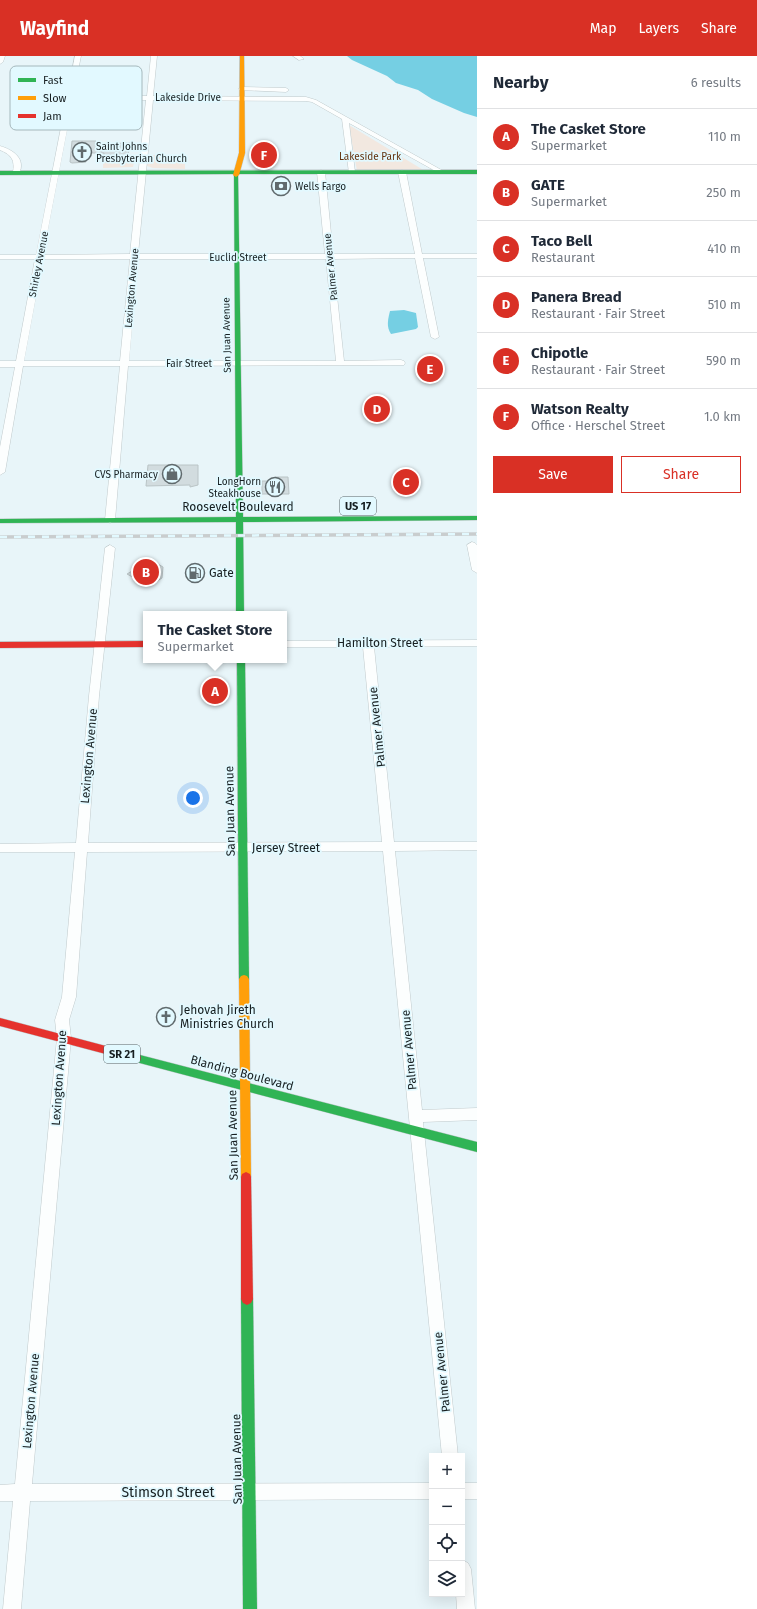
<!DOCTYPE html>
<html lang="en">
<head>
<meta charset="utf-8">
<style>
	body { margin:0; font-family:"Fira Sans",sans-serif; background:#f2f2f3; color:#1f2937 }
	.controls { position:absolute; right:12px; bottom:12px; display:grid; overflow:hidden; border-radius:0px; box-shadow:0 4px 16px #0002 }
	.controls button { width:36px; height:36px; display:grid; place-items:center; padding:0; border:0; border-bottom:1px solid #e0e1e3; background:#fff; color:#1f2937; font:20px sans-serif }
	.you { position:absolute; left:193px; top:742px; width:14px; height:14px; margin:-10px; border:3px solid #fff; border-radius:50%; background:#1a73e8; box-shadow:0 0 0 6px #1a73e833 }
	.badge { display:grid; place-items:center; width:26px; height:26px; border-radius:50%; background:#d93025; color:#fff; font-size:13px; font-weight:700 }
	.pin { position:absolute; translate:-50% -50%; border:2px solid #fff; box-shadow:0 1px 4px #0006 }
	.popup { position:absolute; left:143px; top:555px; width:144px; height:52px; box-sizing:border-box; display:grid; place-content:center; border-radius:0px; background:#fff; filter:drop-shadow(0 1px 3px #0005); font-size:13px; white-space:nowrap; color:#747a83 }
	.popup b { font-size:15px; color:#1f2937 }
	.popup::after { content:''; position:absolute; left:50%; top:100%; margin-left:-8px; border:8px solid transparent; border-top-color:#fff }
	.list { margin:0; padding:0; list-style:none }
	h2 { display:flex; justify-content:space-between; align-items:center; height:52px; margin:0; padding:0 16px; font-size:17px }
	h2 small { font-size:13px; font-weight:400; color:#747a83 }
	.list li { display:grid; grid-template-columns:26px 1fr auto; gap:12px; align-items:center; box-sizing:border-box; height:56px; padding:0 16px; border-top:1px solid #e0e1e3 }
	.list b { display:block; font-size:15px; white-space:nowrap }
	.list p { margin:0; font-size:13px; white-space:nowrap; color:#747a83 }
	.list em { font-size:13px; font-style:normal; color:#747a83 }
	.actions { display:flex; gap:8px; padding:12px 16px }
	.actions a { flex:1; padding:9px 0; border:1px solid #d93025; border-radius:0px; text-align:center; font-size:14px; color:#d93025 }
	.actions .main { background:#d93025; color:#fff }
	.icon { flex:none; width:22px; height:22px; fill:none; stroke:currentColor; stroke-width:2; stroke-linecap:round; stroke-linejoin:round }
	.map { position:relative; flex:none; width:477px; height:1553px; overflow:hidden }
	header { display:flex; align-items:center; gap:24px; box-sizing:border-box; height:56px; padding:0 20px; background:#d93025; color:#fff }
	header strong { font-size:19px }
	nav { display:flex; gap:22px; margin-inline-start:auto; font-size:14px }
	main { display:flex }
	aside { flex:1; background:#fff }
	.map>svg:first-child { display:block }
	.green { fill:#f2e8e0 }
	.water { fill:#75cfe3 }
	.building { fill:#d2dcdf; stroke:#bac4c6 }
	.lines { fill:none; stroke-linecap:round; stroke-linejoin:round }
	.street-casing { stroke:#c0cacc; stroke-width:1 }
	.fast-casing { stroke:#c0cacc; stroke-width:1 }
	.slow-casing { stroke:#c0cacc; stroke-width:1 }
	.jam-casing { stroke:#c0cacc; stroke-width:1 }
	.street { fill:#fcfefe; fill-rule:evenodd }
	.fast { fill:#30b455; fill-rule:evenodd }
	.slow { fill:#ff9f0a; fill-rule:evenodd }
	.jam { fill:#e5322d; fill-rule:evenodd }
	.rail-casing { stroke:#c9cdce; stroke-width:3.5 }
	.rail { stroke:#e2f9ff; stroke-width:2.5; stroke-dasharray:7; stroke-linecap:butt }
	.labels { text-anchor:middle; stroke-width:3.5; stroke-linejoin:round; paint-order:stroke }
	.far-street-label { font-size:10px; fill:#171f21; stroke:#e2f9ff }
	.far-poi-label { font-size:10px; fill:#171f21; stroke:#e2f9ff; text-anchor:start }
	.far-park-label { font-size:10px; fill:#64320e; stroke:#e2f9ff }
	.shield { fill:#e2f9ff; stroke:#546064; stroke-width:1 }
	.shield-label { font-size:11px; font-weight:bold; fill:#171f21 }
	.street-label { font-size:12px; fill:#171f21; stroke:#e2f9ff }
	.poi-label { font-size:12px; fill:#171f21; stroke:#e2f9ff; text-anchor:start }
	.near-street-label { font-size:14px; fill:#171f21; stroke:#e2f9ff }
	.key { fill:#e2f9ff; stroke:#a5b8bc; stroke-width:1 }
	.key-label { font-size:11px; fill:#171f21 }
</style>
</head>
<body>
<header>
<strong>Wayfind</strong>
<nav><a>Map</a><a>Layers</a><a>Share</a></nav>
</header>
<main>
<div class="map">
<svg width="477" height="1553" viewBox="0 0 477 1553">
	<rect width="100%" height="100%" fill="#e8f5f9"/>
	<g class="green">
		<polygon points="349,69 425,115 357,115"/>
		<polygon points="149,99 185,99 185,113 153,112 147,110"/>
		<polygon points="103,106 134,106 133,111 103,112"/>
	</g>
	<g class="water">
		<polygon points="347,0 477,0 477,61 464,57 432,43 418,34 396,27 387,20 352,4"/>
		<path d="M404 254 416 257 418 271 416 273 391 278C386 271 388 263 390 255Z"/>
	</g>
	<g class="building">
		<polygon points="72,85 96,85 95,88 130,87 127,106 103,106 104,97 87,97 86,106 72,107 70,106"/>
		<polygon points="148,409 198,409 198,429 190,431 190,429 146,430"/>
		<polygon points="275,421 288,421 289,438 262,438 262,425 275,425"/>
		<polygon points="151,504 163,511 162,522 149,530 127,518"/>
	</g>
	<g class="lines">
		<defs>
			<g id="street">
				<polygon points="0,0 5,0 3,6 0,8"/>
				<path d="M75 0H81L73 39 147 40 151 0H157L153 40 306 41 316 44 445 116 439 117 349 67 355 116 349 117 342 63 312 46 306 45 153 44 138 198H325L317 116 321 114 325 116 333 198H415L398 116 402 114 406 116 422 198H477V202H423L439 281 435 283 431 281 415 202 333 203 344 305 401 304 404 305 405 307 404 309 128 310 115 464 110 467 105 464 120 310H23L5 416 0 419V391L15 311H0V305H16L35 203H0V199H36ZM73 43 146 44 130 198 43 199ZM43 203H130L120 305H24ZM138 203H326L336 305H129Z"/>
				<polygon points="293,0 300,0 304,3 299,4"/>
				<polygon points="242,31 286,32 289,34 286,36 240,34 239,33"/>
				<path d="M0 90C14 94 26 103 19 118L13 117C15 104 12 99 0 94Z"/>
				<polygon points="472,486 475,487 477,489 477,517 472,514 467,489"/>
				<polygon points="110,489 115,492 99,640 88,787 382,786 363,591 284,591 284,585 477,584 477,590 374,591 394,786 477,786 477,794 395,795 422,1054 477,1052 477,1064 423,1066 458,1400 442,1400 383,795 87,796 76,941 69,964 71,982 32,1428 432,1427 432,1443 30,1445 21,1553 3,1553 13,1445 0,1445 0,1429 15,1428 57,982 55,964 62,941 75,796 0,796 0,788 76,787 89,640 105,492"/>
				<rect x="462" y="1427" width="15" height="16"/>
				<polygon points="462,1504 468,1507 471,1513 475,1553 457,1553 456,1538 462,1538"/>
			</g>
			<g id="fast">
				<polygon points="477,114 477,118 238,118 243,461 477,460 477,464 243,466 244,558 236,558 236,466 0,467 0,463 236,461 234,118 0,119 0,115"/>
				<polygon points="237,604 245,604 249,923 247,926 244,927 241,926 239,923"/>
				<polygon points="136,998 477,1086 477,1096 136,1006 132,1005 131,1002 132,999"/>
				<polygon points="247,1237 251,1239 253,1243 257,1553 243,1553 241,1243 243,1239"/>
			</g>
			<g id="slow">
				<polygon points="240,0 244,0 245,97 239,119 236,121 233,119 239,97"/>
				<polygon points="244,919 247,920 249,923 251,1121 250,1124 246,1126 242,1124 241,1121 239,923 241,920"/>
			</g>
			<g id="jam">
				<polygon points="146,585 146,591 0,592 0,586"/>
				<polygon points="0,962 136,998 140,999 141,1002 140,1005 136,1006 0,970"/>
				<polygon points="246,1116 250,1118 251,1121 253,1243 251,1247 247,1249 243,1247 241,1243 241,1121 242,1118"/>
			</g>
		</defs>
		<use href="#street" class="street-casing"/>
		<use href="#fast" class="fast-casing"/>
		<use href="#slow" class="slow-casing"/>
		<use href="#jam" class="jam-casing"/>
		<use href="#street" class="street"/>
		<use href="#fast" class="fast"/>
		<use href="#slow" class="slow"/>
		<use href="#jam" class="jam"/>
		<defs>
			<polyline id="rail" points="0,481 477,478"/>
		</defs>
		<use href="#rail" class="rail-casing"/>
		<use href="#rail" class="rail"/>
	</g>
	<defs>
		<symbol id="church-ring" viewBox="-11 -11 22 22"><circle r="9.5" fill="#e2f9ff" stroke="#606a6d" stroke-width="1.5"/><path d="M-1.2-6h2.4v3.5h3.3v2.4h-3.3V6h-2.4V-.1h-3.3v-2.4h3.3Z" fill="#606a6d"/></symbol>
		<symbol id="bank-ring" viewBox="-11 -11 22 22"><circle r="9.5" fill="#e2f9ff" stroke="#606a6d" stroke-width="1.5"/><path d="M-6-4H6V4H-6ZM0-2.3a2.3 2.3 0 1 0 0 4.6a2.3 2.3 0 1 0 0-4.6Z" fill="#606a6d"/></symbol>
		<symbol id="shop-ring" viewBox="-11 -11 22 22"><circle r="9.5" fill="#e2f9ff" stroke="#606a6d" stroke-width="1.5"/><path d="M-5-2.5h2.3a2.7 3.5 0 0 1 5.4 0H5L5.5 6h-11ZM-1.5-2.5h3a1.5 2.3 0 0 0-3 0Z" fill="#606a6d"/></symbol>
		<symbol id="restaurant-ring" viewBox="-11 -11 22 22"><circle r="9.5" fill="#e2f9ff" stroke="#606a6d" stroke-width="1.5"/><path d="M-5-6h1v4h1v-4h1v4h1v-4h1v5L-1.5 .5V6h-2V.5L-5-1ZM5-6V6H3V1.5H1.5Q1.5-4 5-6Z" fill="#606a6d"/></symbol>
		<symbol id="fuel-ring" viewBox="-11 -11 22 22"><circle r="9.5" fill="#e2f9ff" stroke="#606a6d" stroke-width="1.5"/><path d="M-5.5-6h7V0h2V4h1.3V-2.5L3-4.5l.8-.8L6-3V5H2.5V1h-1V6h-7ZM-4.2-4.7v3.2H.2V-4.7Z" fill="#606a6d"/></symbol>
	</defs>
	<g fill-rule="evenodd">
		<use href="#church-ring" x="71" y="85" width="22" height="22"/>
		<use href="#bank-ring" x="270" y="119" width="22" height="22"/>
		<use href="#shop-ring" x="161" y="407" width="22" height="22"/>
		<use href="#restaurant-ring" x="264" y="420" width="22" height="22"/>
		<use href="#fuel-ring" x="184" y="506" width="22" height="22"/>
		<use href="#church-ring" x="155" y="950" width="22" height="22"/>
	</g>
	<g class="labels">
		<g class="far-street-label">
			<text x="188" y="45">Lakeside Drive</text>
			<text x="238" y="205">Euclid Street</text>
			<text transform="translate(38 208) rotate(-79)" y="4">Shirley Avenue</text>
			<text transform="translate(330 211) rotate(-96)" y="4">Palmer Avenue</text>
			<text transform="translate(131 232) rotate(-85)" y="4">Lexington Avenue</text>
			<text transform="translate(226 279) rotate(-91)" y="4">San Juan Avenue</text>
			<text x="189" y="311">Fair Street</text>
		</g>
		<g class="far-poi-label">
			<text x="96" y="94">Saint Johns<tspan x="96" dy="12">Presbyterian Church</tspan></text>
			<text x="295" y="134">Wells Fargo</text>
			<text x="158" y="422" text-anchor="end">CVS Pharmacy</text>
			<text x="261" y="429" text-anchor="end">LongHorn<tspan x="261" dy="12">Steakhouse</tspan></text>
		</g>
		<g class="far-park-label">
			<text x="370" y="104">Lakeside Park</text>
		</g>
		<g class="shield">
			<rect x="340" y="441" width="36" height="18" rx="3"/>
			<rect x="104" y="989" width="36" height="18" rx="3"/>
		</g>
		<g class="shield-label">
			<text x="358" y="454">US 17</text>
			<text x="122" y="1002">SR 21</text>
		</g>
		<g class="street-label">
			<text x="238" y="455">Roosevelt Boulevard</text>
			<text x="380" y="591">Hamilton Street</text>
			<text transform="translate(377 671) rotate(-96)" y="4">Palmer Avenue</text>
			<text transform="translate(89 700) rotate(-85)" y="4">Lexington Avenue</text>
			<text transform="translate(230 755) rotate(-91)" y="4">San Juan Avenue</text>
			<text x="286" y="796">Jersey Street</text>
			<text transform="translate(409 994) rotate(-95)" y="4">Palmer Avenue</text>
			<text transform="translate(242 1017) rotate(15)" y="4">Blanding Boulevard</text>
			<text transform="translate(59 1022) rotate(-86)" y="4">Lexington Avenue</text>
			<text transform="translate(233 1079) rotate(-91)" y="4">San Juan Avenue</text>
			<text transform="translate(442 1316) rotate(-96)" y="4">Palmer Avenue</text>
			<text transform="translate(31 1345) rotate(-85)" y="4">Lexington Avenue</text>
			<text transform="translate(237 1403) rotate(-91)" y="4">San Juan Avenue</text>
		</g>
		<g class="poi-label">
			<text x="209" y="521">Gate</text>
			<text x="180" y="958">Jehovah Jireth<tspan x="180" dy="14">Ministries Church</tspan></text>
		</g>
		<g class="near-street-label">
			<text x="168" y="1441">Stimson Street</text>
		</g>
	</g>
	<rect x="10" y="10" width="132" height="64" rx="6" class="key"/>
	<rect x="18" y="22" width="18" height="4" fill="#30b455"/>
	<rect x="18" y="40" width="18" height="4" fill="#ff9f0a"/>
	<rect x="18" y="58" width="18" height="4" fill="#e5322d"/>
	<g class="key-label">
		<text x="43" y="28">Fast</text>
		<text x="43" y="46">Slow</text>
		<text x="43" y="64">Jam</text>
	</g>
</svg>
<div class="controls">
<button>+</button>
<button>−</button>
<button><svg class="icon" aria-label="locate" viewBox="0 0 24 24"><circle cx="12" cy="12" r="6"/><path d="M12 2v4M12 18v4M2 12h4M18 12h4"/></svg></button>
<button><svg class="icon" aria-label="layers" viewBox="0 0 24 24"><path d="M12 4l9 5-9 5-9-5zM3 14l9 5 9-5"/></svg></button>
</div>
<div class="you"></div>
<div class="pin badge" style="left:215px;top:635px">A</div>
<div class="popup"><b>The Casket Store</b>Supermarket</div>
<div class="pin badge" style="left:146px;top:516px">B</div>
<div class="pin badge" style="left:406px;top:426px">C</div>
<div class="pin badge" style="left:377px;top:353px">D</div>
<div class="pin badge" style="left:430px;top:313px">E</div>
<div class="pin badge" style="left:264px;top:99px">F</div>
</div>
<aside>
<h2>Nearby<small>6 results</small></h2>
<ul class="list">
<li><span class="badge">A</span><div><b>The Casket Store</b><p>Supermarket</p></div><em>110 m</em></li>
<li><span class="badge">B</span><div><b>GATE</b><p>Supermarket</p></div><em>250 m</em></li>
<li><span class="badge">C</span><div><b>Taco Bell</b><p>Restaurant</p></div><em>410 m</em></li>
<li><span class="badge">D</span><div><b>Panera Bread</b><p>Restaurant · Fair Street</p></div><em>510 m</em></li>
<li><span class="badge">E</span><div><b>Chipotle</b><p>Restaurant · Fair Street</p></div><em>590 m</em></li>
<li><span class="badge">F</span><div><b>Watson Realty</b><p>Office · Herschel Street</p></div><em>1.0 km</em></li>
</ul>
<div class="actions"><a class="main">Save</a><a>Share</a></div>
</aside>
</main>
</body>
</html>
